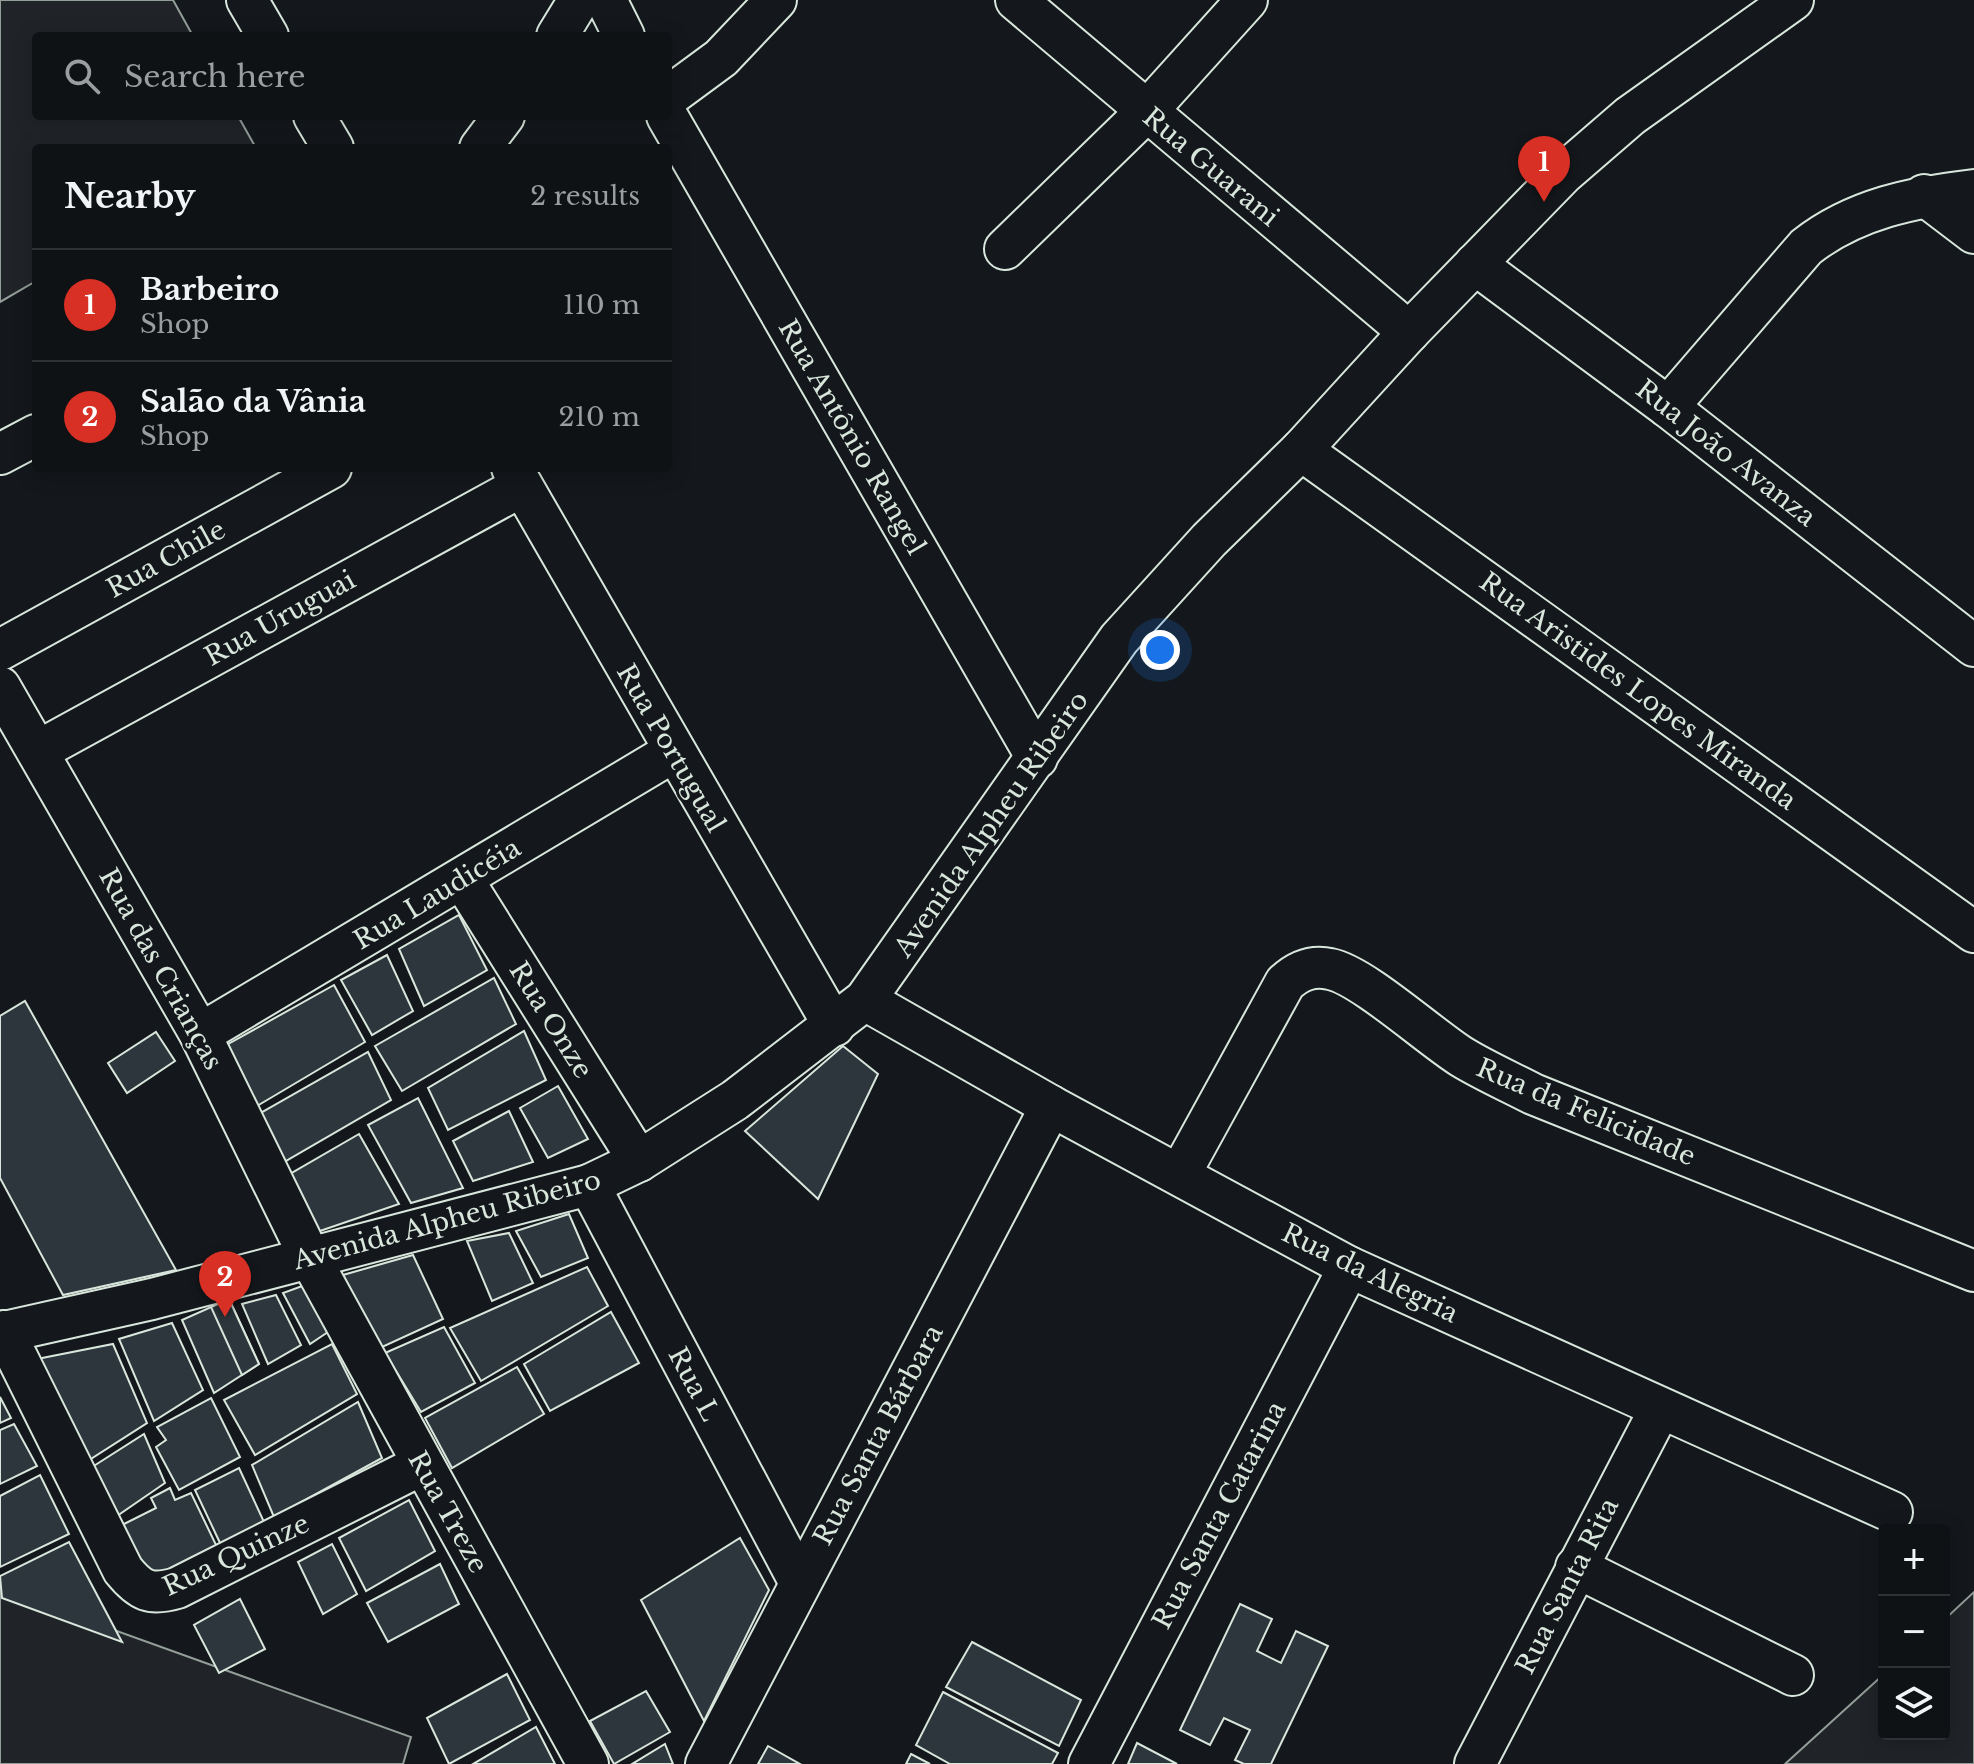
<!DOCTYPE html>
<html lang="en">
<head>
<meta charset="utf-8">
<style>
	body { margin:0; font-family:"Libre Baskerville",serif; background:#181b1e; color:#f1f3f6 }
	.controls { position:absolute; right:24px; bottom:24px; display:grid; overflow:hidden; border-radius:8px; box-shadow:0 4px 20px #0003 }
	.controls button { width:72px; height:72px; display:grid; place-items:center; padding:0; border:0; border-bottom:2px solid #2f3234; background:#0f1215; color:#f1f3f6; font:40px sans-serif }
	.you { position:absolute; left:1160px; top:650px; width:28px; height:28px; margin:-20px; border:6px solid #fff; border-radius:50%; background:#1a73e8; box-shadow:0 0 0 12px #1a73e833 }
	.badge { display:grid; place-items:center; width:52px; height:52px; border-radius:50%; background:#d93025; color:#fff; font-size:26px; font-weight:700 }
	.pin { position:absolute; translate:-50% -66px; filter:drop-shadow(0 2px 4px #0008) }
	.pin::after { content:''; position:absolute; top:42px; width:28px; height:24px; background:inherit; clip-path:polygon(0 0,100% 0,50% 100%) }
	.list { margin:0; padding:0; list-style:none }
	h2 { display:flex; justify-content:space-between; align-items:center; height:104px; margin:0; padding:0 32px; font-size:34px }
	h2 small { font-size:26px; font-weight:400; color:#9b9ea0 }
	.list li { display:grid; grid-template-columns:52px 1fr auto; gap:24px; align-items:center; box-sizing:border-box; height:112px; padding:0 32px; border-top:2px solid #2f3234 }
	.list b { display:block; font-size:30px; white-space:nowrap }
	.list p { margin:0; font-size:26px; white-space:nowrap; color:#9b9ea0 }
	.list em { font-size:26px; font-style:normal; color:#9b9ea0 }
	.icon { flex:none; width:44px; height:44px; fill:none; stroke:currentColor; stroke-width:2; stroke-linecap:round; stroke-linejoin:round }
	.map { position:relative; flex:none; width:1974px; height:1764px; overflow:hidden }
	.search { position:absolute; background:#0f1215; box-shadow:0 4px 20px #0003; left:32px; top:32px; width:640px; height:88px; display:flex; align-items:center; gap:20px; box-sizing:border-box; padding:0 28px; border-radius:8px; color:#9b9ea0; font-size:30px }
	.panel { position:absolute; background:#0f1215; box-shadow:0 4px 20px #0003; left:32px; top:144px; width:640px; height:328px; border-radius:8px }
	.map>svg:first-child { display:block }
	.green { fill:#202428; stroke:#939e99; stroke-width:2 }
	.building { fill:#2c363c; stroke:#d8e6dc; stroke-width:2 }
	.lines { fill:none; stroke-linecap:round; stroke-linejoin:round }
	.minor-casing { stroke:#d8e6dc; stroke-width:44 }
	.minor { stroke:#14181c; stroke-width:40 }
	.labels { text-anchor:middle; stroke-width:6; stroke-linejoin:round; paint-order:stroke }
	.street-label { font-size:26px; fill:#d8e6dc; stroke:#14181c }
</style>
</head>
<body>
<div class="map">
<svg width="1974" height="1764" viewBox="0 0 1974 1764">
	<rect width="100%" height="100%" fill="#14181c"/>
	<g class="green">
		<polygon points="0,0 173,0 193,36 36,36 36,116 238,116 256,148 36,148 36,281 0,302"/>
		<polygon points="0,1589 411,1737 403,1764 0,1764"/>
		<polygon points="1974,1592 1974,1764 1785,1764 1884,1674 1884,1734 1944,1734 1944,1620"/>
	</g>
	<g class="building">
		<polygon points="459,915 487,970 424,1006 399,949"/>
		<polygon points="387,955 413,1011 372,1035 341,980"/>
		<polygon points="494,978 516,1024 402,1091 375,1046"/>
		<polygon points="334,985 365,1042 257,1106 221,1048"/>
		<polygon points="25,1001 176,1270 63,1295 0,1178 0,1016"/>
		<polygon points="524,1031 546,1080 448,1130 428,1088"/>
		<polygon points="156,1032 175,1061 127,1093 108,1063"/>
		<polygon points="843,1046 878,1074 818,1199 745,1131"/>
		<polygon points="368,1052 391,1100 284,1162 259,1114"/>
		<polygon points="558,1086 588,1139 548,1158 520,1108"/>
		<polygon points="418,1098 463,1188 411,1203 368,1125"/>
		<polygon points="509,1111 533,1162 473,1181 453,1141"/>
		<polygon points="359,1134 399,1204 317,1232 290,1174"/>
		<polygon points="569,1214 588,1258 541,1277 516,1231"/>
		<polygon points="509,1233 533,1283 492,1301 467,1241"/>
		<polygon points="413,1255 443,1319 380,1348 343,1275"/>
		<polygon points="587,1267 608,1306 481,1381 450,1328"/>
		<polygon points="305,1285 328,1332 310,1344 283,1293"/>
		<polygon points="276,1295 301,1345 268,1364 242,1304"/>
		<polygon points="229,1299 259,1364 214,1393 182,1320"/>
		<polygon points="229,1299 259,1364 242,1375 211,1307"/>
		<polygon points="611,1312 639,1363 550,1411 524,1364"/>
		<polygon points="172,1323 203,1390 154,1421 119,1339"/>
		<polygon points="444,1327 475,1383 421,1412 385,1353"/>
		<polygon points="113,1344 147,1423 86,1462 37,1359"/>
		<polygon points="332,1344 357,1394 255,1455 224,1400"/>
		<polygon points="517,1367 544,1414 452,1468 425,1418"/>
		<polygon points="0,1397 11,1418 0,1423"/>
		<polygon points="211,1398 240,1457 179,1490 156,1447 166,1440 157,1427"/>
		<polygon points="358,1402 382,1458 274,1517 252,1465"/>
		<polygon points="14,1424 37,1466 0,1484 0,1430"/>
		<polygon points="144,1434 165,1483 114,1518 89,1469"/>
		<polygon points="239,1468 264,1522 221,1545 195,1490"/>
		<polygon points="40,1475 69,1534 0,1567 0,1496"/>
		<polygon points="170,1488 175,1500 191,1493 217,1547 153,1581 122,1525 156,1508 151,1498"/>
		<polygon points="409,1500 435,1551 366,1591 339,1538"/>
		<polygon points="740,1538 769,1590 704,1721 641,1600"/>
		<polygon points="69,1542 122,1642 2,1598 0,1576"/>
		<polygon points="332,1544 357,1594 323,1614 298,1562"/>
		<polygon points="440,1564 459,1604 388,1642 367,1603"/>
		<polygon points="240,1599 265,1649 219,1673 194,1625"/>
		<polygon points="1240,1604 1272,1619 1257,1651 1281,1663 1296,1631 1328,1646 1271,1764 1244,1764 1235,1760 1250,1730 1224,1718 1210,1745 1180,1730"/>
		<polygon points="972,1642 1081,1700 1059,1746 946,1687"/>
		<polygon points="507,1674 530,1720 449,1764 427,1718"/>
		<polygon points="646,1691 670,1732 614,1764 590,1721"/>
		<polygon points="943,1692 1058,1753 1052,1764 950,1764 916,1745"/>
		<polygon points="536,1727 555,1764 473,1764"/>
		<polygon points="1137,1743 1177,1764 1128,1764"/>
		<polygon points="665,1744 673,1764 632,1764"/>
		<polygon points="768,1746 800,1764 758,1764"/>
		<polygon points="911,1754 930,1764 906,1764"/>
	</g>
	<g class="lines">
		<defs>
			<g id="minor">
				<polyline points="247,0 268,36"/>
				<polyline points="606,0 624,36"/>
				<polyline points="1016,0 1409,332"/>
				<polyline points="557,36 579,0"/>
				<polyline points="668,97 721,58 776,0"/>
				<polyline points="314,116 333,148"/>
				<polyline points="667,116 1037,758"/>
				<polyline points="480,148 504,116"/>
				<polyline points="1924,195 1974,233"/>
				<polyline points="1005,249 1146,112 1247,0"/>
				<polyline points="1475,264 1668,407 1974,646"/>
				<path d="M1668 407 1806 247C1854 209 1914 197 1974 190"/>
				<polyline points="1301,450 1974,932"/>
				<polyline points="0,454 36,435"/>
				<polyline points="512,468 834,1026"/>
				<polyline points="0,650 331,468"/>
				<polyline points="0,687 200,1034 310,1258 588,1764"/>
				<polyline points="38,751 522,486"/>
				<polyline points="463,880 639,1161"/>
				<polyline points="865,1000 1051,1106 1349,1267 1892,1512"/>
				<polyline points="200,1034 673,752"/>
				<path d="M1180 1174 1285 983C1298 971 1312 965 1330 969 1362 975 1430 1037 1462 1057 1485 1071 1510 1082 1533 1094L1974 1271"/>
				<polyline points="589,1185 800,1583"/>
				<path d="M4 1331 123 1570C140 1591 150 1596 177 1588L421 1465"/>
				<polyline points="0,1333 152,1299 589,1185 639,1161 735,1100 865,1000 1119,639 1209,540 1301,450 1409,332 1564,173 1630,116 1793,0"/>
				<polyline points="1576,1567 1793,1675"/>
				<polyline points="706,1764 1051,1106"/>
				<polyline points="1089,1764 1349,1267"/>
				<polyline points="1475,1764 1660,1409"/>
			</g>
		</defs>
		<use href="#minor" class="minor-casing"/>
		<use href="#minor" class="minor"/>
	</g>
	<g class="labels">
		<g class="street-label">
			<text transform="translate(1211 167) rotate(40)" y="9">Rua Guarani</text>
			<text transform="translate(852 437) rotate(60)" y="9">Rua Antônio Rangel</text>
			<text transform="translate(1726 453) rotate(38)" y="9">Rua João Avanza</text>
			<text transform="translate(166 559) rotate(-29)" y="9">Rua Chile</text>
			<text transform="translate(280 618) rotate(-29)" y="9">Rua Uruguai</text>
			<text transform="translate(1638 691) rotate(36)" y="9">Rua Aristides Lopes Miranda</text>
			<text transform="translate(671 748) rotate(60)" y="9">Rua Portugual</text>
			<text transform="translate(991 824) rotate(-55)" y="9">Avenida Alpheu Ribeiro</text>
			<text transform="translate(437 894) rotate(-31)" y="9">Rua Laudicéia</text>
			<text transform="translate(161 969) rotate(61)" y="9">Rua das Crianças</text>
			<text transform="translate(551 1020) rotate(58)" y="9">Rua Onze</text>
			<text transform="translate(1586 1112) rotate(23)" y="9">Rua da Felicidade</text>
			<text transform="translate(447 1220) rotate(-15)" y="9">Avenida Alpheu Ribeiro</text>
			<text transform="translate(1370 1273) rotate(26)" y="9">Rua da Alegria</text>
			<text transform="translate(694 1384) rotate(62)" y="9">Rua L</text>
			<text transform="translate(878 1435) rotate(-62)" y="9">Rua Santa Bárbara</text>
			<text transform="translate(448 1512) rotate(61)" y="9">Rua Treze</text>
			<text transform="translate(1219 1515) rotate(-62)" y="9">Rua Santa Catarina</text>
			<text transform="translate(236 1555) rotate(-25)" y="9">Rua Quinze</text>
			<text transform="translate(1567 1586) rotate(-63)" y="9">Rua Santa Rita</text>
		</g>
	</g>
</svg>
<div class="controls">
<button>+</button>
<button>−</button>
<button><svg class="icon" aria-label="layers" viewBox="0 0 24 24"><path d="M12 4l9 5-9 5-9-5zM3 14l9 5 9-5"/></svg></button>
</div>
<div class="you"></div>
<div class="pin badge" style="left:1544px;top:202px">1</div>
<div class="pin badge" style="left:225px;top:1317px">2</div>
<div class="search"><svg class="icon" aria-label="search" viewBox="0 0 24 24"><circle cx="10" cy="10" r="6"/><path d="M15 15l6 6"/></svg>Search here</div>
<section class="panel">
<h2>Nearby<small>2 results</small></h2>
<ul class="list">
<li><span class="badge">1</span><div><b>Barbeiro</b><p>Shop</p></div><em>110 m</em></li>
<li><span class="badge">2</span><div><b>Salão da Vânia</b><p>Shop</p></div><em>210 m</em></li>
</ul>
</section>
</div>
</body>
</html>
